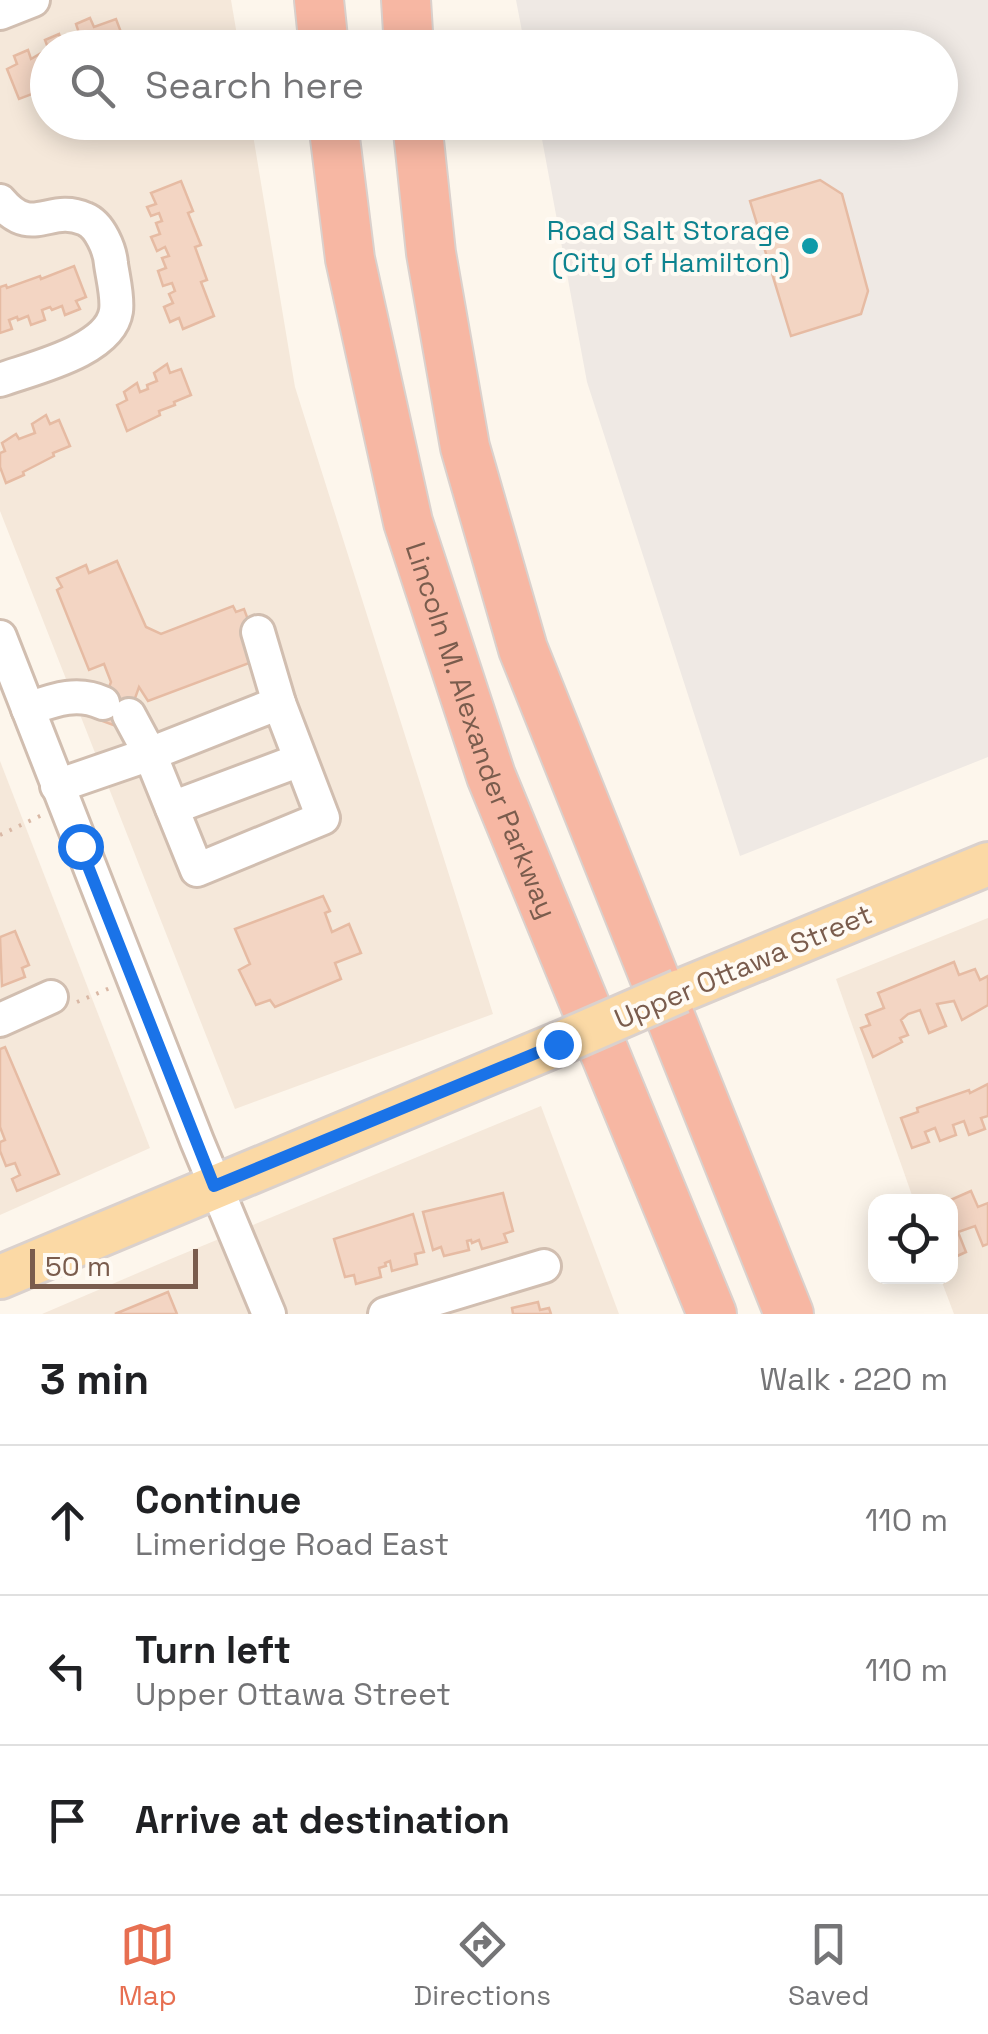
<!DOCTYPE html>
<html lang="en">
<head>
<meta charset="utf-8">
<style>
	body { margin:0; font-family:"Space Grotesk",sans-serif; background:#f6f6f6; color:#202124 }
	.controls { position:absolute; right:30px; bottom:30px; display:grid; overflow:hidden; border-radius:20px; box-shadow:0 5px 25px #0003 }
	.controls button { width:90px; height:90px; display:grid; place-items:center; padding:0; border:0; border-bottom:2px solid #e0e0e0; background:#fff; color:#202124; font:50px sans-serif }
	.scale { position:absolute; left:30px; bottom:25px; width:168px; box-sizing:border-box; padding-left:10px; border:5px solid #7a5c4d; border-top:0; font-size:28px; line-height:35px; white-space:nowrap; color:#7a5c4d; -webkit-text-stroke:8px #fffaf3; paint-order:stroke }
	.stop { position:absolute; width:30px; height:30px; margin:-22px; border:8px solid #1a73e8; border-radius:50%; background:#fff }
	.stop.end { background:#1a73e8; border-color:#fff; box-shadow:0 2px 10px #0008 }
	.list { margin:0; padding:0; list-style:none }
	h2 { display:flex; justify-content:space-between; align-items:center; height:130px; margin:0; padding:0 40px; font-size:42px }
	h2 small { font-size:32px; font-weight:400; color:#757577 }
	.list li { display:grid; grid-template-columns:65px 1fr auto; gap:30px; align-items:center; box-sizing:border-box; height:150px; padding:0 40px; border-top:2px solid #e0e0e0 }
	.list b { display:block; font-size:38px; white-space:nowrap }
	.list p { margin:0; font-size:32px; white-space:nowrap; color:#757577 }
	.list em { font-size:32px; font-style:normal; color:#757577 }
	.icon { flex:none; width:55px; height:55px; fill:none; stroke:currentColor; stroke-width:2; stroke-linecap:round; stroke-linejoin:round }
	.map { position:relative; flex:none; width:988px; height:1314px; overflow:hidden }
	.search { position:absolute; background:#fff; box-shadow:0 5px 25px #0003; left:30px; right:30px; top:30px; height:110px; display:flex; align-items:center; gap:25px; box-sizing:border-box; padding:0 35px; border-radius:55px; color:#757577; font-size:38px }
	.sheet { height:580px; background:#fff }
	nav { display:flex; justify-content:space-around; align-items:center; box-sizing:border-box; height:140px; border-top:2px solid #e0e0e0; background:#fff; font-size:28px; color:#757577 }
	nav a { display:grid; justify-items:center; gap:5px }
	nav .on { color:#e76f51 }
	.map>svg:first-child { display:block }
	.residential { fill:#f5e8da }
	.industrial { fill:#efe9e4 }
	.building { fill:#f3d5c3; stroke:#e6bba3; stroke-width:2.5 }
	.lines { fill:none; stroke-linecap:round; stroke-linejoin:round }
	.minor-casing { stroke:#d1beb0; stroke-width:38 }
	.major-casing { stroke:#dad1cd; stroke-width:48 }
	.highway-casing { stroke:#dad1cd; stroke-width:52 }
	.path { stroke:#d9b8a5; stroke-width:4; stroke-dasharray:2.5 8; stroke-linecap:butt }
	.minor { stroke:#fff; stroke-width:32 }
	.major { stroke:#fbd9a5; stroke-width:42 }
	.highway { stroke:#f7b7a3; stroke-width:48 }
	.major-bridge-casing { stroke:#dad1cd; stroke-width:48; stroke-linecap:butt }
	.major-bridge { stroke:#fbd9a5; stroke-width:42 }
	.route { stroke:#1a73e8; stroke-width:12 }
	.culture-dot { fill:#0f9aa8; stroke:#fffaf3; stroke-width:4 }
	.labels { text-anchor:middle; stroke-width:8; stroke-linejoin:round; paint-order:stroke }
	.culture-label { font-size:28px; fill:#0d838f; stroke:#fffaf3; text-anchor:end }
	.street-label { font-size:28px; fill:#7a5c4d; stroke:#fffaf3 }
</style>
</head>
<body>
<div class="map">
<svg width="988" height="1314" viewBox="0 0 988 1314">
	<rect width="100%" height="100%" fill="#fdf6ec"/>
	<g class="residential">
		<polygon points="0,0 231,0 239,47 48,48 48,122 251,123 295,387 493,1014 235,1109 0,511"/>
		<polygon points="0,761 150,1148 0,1215"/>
		<polygon points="988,918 988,1314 954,1314 940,1277 950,1276 950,1202 914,1201 836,979"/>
		<polygon points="541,1106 619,1314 42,1314 173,1258"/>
	</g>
	<polygon class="industrial" points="516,0 988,0 988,757 740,856 587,382 539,123 940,122 940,48 525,47"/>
	<g class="building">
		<polygon points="90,18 94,27 116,19 127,48 48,48 45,40 59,34 62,43 70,40 69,37 79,33 76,24"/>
		<polygon points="48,49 48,88 19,99 7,69 17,64 14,56 28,50 31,59"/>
		<polygon points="820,180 842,194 868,291 861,314 791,336 750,201"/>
		<polygon points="181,181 193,211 188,213 201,245 195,247 207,280 201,282 214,316 183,329 179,318 170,322 164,307 173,303 169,294 175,291 172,283 163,286 158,271 166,268 162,258 169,256 165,247 157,251 151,237 160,234 156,223 162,221 159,213 151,216 147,207 156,204 151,193"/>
		<polygon points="74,266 86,297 76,301 80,309 65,315 62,306 52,310 50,307 42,310 45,320 31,325 28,316 18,320 17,317 9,320 12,329 0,333 0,287 6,285 7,288 40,276 41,279"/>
		<polygon points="167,364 170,373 181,369 191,395 174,402 175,405 159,411 160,415 127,431 117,405 127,400 124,392 137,383 140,392 148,389 147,385 157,381 154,373"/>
		<polygon points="46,415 50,424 59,420 70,446 53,453 54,456 23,472 24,475 6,483 0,467 0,453 5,451 2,443 16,434 19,439 35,433 32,424"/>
		<polygon points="117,561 146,627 161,634 233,606 236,612 244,609 261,654 252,662 148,701 139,687 124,729 97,719 111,682 104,664 89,670 57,590 62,587 57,578 86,565 89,573"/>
		<polygon points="323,896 330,911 325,913 332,932 349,924 361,953 335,963 341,979 275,1007 270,1000 256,1005 239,970 250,964 235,929"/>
		<polygon points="15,931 29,965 22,968 25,977 2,986 0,937"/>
		<polygon points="954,962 959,975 975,969 980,980 988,976 988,1005 962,1020 954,1001 937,1004 946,1026 929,1033 920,1010 908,1014 901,1020 908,1035 900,1038 902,1042 873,1057 861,1028 870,1025 866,1015 884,1008 878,993"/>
		<polygon points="5,1047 59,1174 17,1191 12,1179 20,1175 15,1163 6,1166 0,1151 0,1142 5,1140 0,1127 0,1049"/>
		<polygon points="988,1084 988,1116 981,1118 985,1129 969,1135 964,1121 953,1125 956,1135 940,1141 935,1128 925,1132 929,1142 912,1148 901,1118 918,1112 917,1108 969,1090 970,1093"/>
		<polygon points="971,1191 978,1207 988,1203 988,1244 983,1246 975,1226 958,1232 966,1252 955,1257 950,1247 950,1202 946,1202"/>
		<polygon points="503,1193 513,1231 504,1234 507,1242 482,1249 479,1240 472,1243 471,1240 467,1241 469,1250 444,1256 441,1247 433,1250 423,1212"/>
		<polygon points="413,1214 424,1252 415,1254 417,1264 392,1271 390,1261 385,1263 386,1266 379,1268 381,1277 356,1284 354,1275 345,1277 334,1239"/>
		<polygon points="168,1292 177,1314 115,1314"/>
		<polygon points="538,1302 540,1310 549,1308 551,1314 513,1314 512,1308"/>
	</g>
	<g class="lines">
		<defs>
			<g id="minor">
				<polyline points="0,13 33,0"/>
				<path d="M0 201C33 240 49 203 85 219 100 225 110 250 111 264 113 278 118 297 116 311 110 351 33 368 0 380"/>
				<polyline points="0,637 197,1141 269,1314"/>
				<path d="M28 709C54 700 77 691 103 703"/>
				<polyline points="129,715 150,754 279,703"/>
				<polyline points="57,786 150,754 197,870 323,818 279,703 258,632"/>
				<polyline points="172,808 300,760"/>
				<polyline points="0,1020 51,997"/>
				<polyline points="385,1314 544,1266"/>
			</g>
			<g id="major">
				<polyline points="680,991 988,864"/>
				<polyline points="0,1277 558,1044"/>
			</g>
			<g id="highway">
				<polyline points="319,0 324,48"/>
				<polyline points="406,0 409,48"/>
				<path id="s1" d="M333 122 350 259 408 522 491 776 712 1314"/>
				<polyline points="417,122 431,253 465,447 523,649 789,1314"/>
			</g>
		</defs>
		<use href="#minor" class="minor-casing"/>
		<use href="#major" class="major-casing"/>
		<use href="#highway" class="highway-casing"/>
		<g class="path">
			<polyline points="0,835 42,815"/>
			<polyline points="77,1002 110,988"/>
		</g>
		<use href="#minor" class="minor"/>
		<use href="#major" class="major"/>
		<use href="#highway" class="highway"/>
		<defs>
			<polyline id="major-bridge" points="558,1044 680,991"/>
		</defs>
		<use href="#major-bridge" class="major-bridge-casing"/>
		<use href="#major-bridge" class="major-bridge"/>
	</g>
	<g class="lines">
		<polyline class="route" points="80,846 214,1186 558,1044"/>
	</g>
	<circle class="culture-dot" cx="810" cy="246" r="10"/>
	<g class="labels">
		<g class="culture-label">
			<text x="790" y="240">Road Salt Storage<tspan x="790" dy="32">(City of Hamilton)</tspan></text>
		</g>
		<g class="street-label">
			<text dy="10" stroke="none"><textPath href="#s1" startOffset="628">Lincoln M. Alexander Parkway</textPath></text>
			<text transform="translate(743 966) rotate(-23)" y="10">Upper Ottawa Street</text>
		</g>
	</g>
</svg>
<div class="controls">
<button><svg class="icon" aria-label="locate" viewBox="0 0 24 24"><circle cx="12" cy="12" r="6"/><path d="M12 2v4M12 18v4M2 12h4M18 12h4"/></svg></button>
</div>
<div class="scale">50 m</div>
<div class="stop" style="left:80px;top:846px"></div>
<div class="stop end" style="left:558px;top:1044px"></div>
<div class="search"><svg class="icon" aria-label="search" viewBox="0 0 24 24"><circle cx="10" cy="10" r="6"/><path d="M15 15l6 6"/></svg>Search here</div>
</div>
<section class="sheet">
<h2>3 min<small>Walk · 220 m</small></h2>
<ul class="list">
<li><svg class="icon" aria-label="ahead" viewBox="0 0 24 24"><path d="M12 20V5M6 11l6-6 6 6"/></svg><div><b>Continue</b><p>Limeridge Road East</p></div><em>110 m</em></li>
<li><svg class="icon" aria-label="left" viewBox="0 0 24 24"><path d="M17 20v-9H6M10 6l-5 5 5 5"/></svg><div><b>Turn left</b><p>Upper Ottawa Street</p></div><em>110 m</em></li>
<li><svg class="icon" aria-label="arrive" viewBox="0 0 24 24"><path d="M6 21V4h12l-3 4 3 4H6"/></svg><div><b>Arrive at destination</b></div></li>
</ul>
</section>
<nav>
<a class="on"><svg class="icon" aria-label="map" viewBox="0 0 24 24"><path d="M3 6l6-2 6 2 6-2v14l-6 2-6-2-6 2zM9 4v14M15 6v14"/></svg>Map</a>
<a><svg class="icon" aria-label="directions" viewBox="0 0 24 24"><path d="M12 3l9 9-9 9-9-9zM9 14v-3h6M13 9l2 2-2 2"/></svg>Directions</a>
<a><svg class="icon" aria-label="saved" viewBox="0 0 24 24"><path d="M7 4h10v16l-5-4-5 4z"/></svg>Saved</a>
</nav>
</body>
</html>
